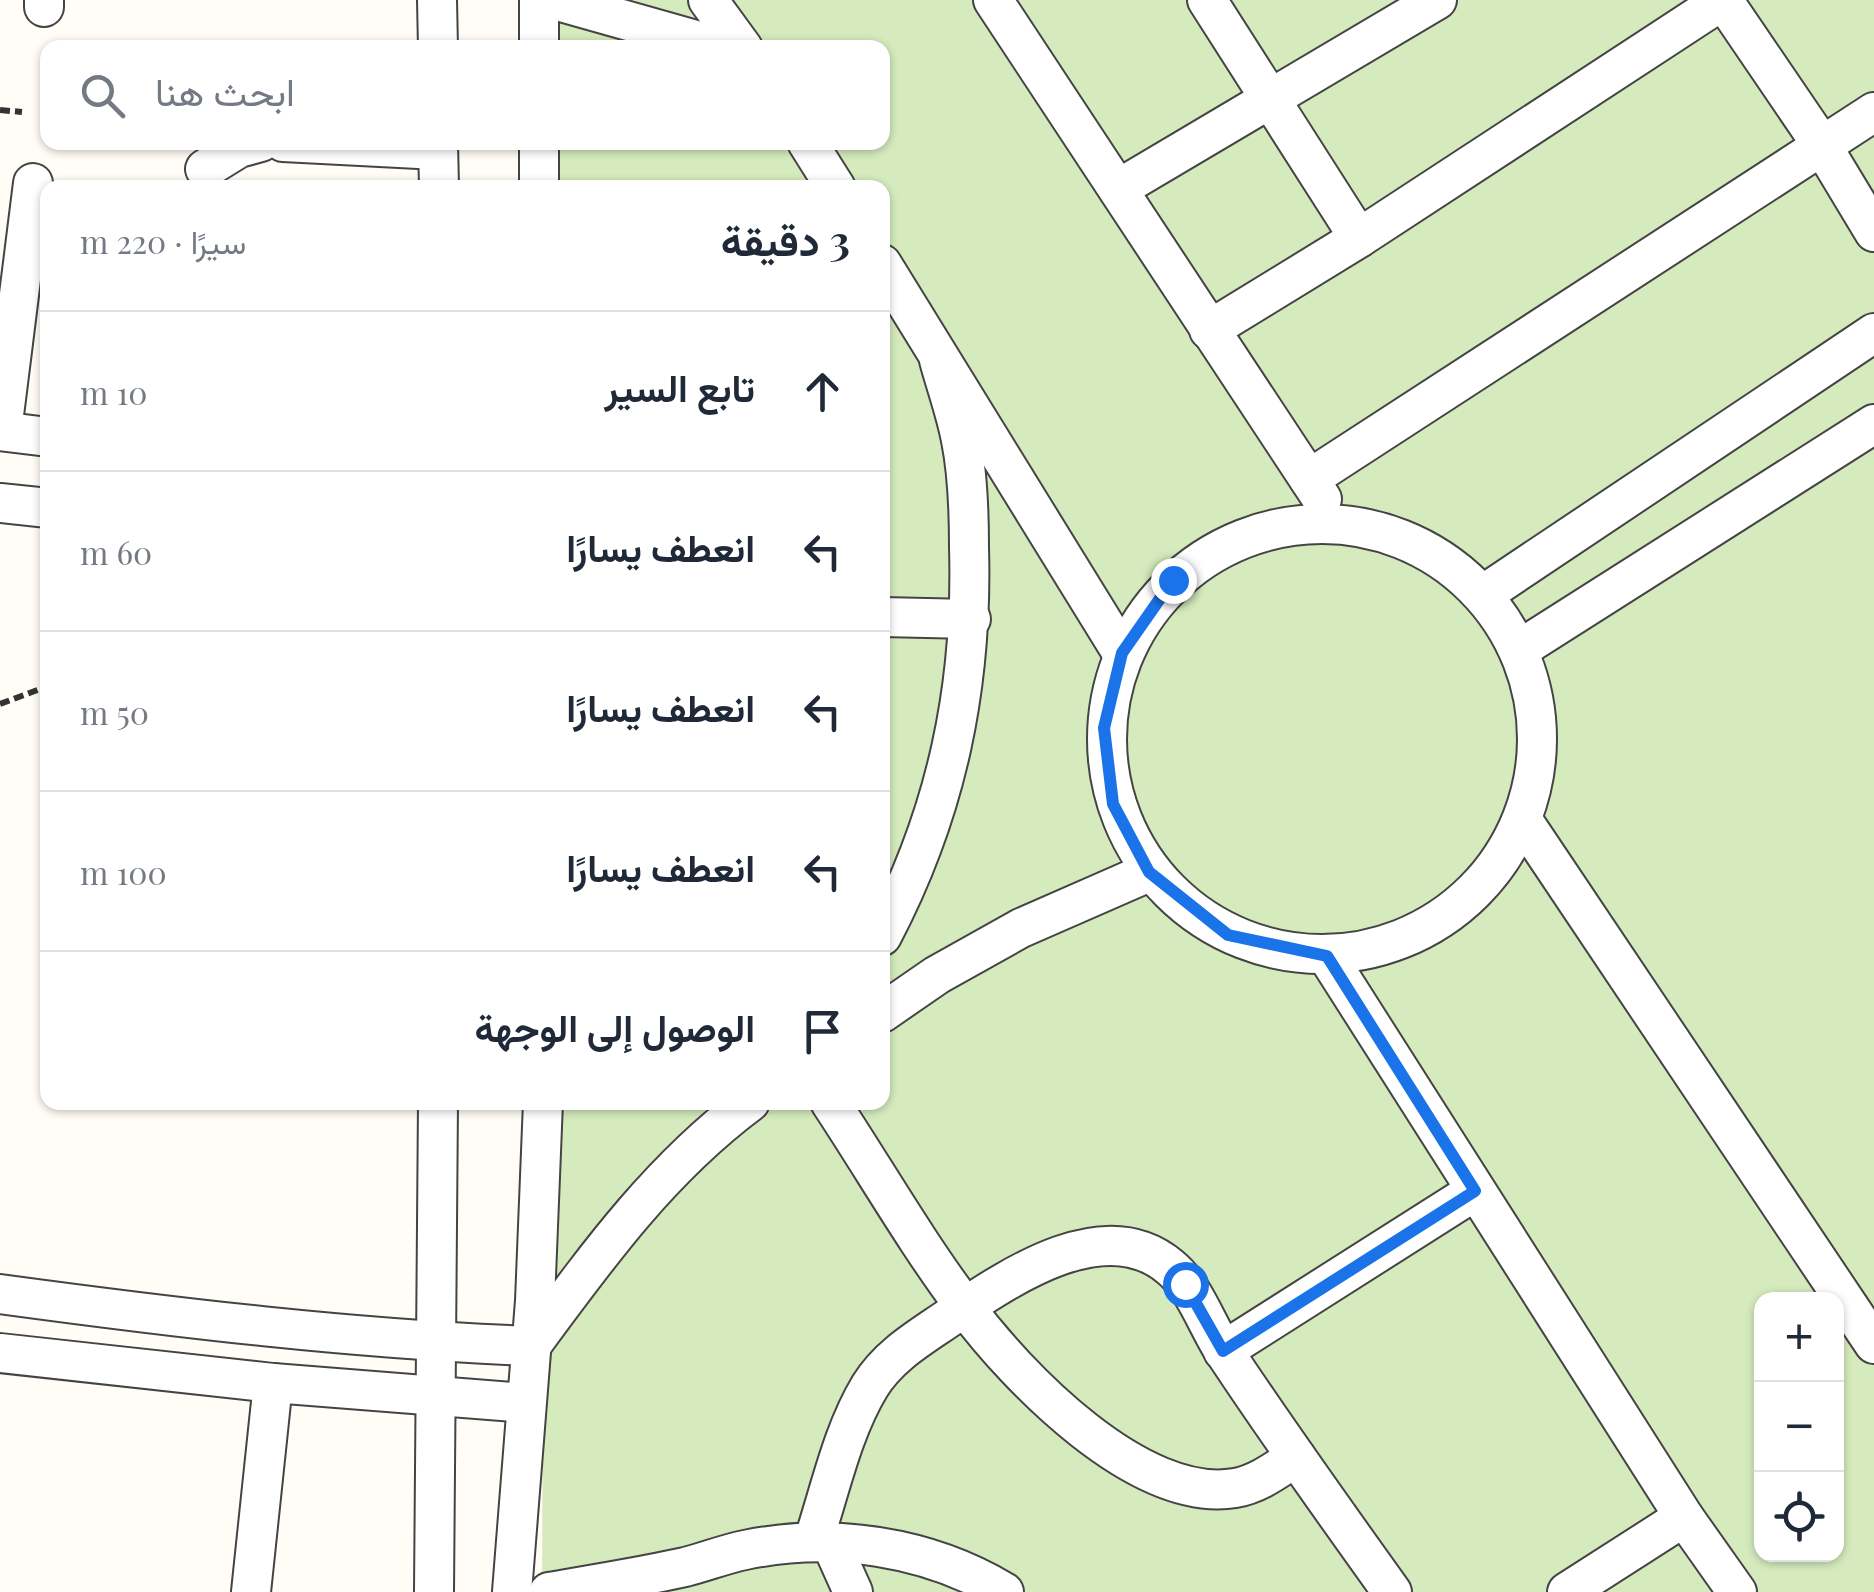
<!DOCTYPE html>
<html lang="ar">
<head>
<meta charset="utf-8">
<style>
	body { margin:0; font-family:"Playfair Display",Vazirmatn,serif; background:#f6f6f7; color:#1f2937; direction:rtl }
	.controls { position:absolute; right:30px; bottom:30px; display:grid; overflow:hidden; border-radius:20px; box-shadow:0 2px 8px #0004 }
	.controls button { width:90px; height:90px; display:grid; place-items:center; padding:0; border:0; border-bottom:2px solid #e0e1e3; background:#fff; color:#1f2937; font:50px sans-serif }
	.stop { position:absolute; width:30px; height:30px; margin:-22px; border:8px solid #1a73e8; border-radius:50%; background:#fff }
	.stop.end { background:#1a73e8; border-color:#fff; box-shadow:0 2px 10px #0008 }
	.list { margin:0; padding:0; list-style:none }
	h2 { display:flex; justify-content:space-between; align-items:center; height:130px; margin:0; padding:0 40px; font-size:42px }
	h2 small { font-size:32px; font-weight:400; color:#747a83 }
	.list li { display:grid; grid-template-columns:65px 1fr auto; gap:30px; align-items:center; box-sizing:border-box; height:160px; padding:0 40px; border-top:2px solid #e0e1e3 }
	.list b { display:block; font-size:38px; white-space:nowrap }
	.list em { font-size:32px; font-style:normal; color:#747a83 }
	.icon { flex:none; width:55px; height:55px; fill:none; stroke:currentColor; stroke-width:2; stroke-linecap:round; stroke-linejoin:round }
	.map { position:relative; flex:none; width:1874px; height:1592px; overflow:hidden; direction:ltr }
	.search { position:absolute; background:#fff; box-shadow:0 2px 8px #0004; left:40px; top:40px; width:850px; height:110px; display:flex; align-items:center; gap:25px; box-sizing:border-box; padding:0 35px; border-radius:20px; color:#747a83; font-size:38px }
	.panel { position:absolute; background:#fff; box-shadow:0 2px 8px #0004; left:40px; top:180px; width:850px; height:930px; border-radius:20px; direction:rtl }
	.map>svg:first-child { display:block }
	.green { fill:#d5ebbd; fill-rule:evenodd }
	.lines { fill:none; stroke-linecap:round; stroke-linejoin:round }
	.minor-casing { stroke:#444; stroke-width:42 }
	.path { stroke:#333; stroke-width:6; stroke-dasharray:10 5; stroke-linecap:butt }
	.minor { stroke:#fff; stroke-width:38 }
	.route { stroke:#1a73e8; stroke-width:12 }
</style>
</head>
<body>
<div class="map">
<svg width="1874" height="1592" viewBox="0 0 1874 1592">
	<rect width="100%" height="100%" fill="#fffdf5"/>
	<path class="green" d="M546 0H1874V1592H542L544 1103 882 1102V188L546 187V143L882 142V48L546 47ZM1762 1300H1836V1554H1762Z"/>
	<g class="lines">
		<defs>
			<g id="minor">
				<polyline points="437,0 438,48"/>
				<polyline points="539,0 539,48"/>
				<polyline points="554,0 724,48"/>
				<polyline points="708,0 743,48"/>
				<polyline points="993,0 1322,499"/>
				<polyline points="1207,0 1359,238"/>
				<polyline points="1723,0 1821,144 1874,232"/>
				<polyline points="44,7 44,0"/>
				<polyline points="283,142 438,150"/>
				<polyline points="438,142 439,188"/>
				<polyline points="539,142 539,188"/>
				<polyline points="807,142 836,188"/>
				<polyline points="205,169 239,148 261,142"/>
				<polyline points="1118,189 1437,0"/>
				<polyline points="882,264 1122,653"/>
				<polyline points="1209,330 1359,238 1723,0"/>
				<polyline points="0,431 48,437"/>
				<polyline points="2,431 33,183"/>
				<polyline points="1309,479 1874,112"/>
				<polyline points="0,503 48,508"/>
				<circle cx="1322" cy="739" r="215"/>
				<polyline points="1484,594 1874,333"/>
				<polyline points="882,617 971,619"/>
				<polyline points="1520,649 1874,424"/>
				<polyline points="1524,822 1874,1344"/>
				<path d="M882 936C947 812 973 686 969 547 969 512 968 475 961 440 956 413 946 386 939 360"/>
				<polyline points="1327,956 1684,1517 1737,1592"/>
				<polyline points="882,1013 937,975 1021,928 1149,872"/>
				<path d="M830 1102C875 1170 916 1242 965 1307 1017 1377 1139 1504 1235 1488 1258 1484 1276 1470 1296 1457"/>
				<path d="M0 1294C177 1318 353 1339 531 1346 597 1256 660 1169 750 1102"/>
				<polyline points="1223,1351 1475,1191"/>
				<polyline points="0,1353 273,1383 526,1403"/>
				<path d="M813 1542C830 1491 842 1432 870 1386 889 1355 921 1337 950 1317 1007 1279 1104 1211 1170 1267 1196 1288 1208 1329 1227 1356 1280 1436 1336 1514 1392 1592"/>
				<polyline points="831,1543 853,1592"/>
				<polyline points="251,1592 273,1383"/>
				<polyline points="434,1592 438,1102"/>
				<polyline points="512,1592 535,1301 543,1102"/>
				<path d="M549 1592C594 1584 640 1577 685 1567 705 1562 725 1554 745 1550 832 1532 928 1546 1004 1592"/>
				<polyline points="1567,1592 1684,1517"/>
			</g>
		</defs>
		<use href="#minor" class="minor-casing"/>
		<g class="path">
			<polyline points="0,110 22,112"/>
			<polyline points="0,704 48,686"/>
		</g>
		<use href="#minor" class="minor"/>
	</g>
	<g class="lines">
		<polyline class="route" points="1173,580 1122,653 1104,728 1113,804 1149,872 1228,935 1327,956 1475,1191 1223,1351 1185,1284"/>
	</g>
</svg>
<div class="controls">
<button>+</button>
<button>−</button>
<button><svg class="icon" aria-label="locate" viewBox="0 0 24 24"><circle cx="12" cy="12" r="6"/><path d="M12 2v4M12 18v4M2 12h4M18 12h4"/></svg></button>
</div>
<div class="stop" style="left:1185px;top:1284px"></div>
<div class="stop end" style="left:1173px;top:580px"></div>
<div class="search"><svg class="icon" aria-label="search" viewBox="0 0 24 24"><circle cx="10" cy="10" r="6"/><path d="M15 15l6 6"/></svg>ابحث هنا</div>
<section class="panel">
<h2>3 دقيقة<small>سيرًا · 220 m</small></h2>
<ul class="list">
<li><svg class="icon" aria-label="ahead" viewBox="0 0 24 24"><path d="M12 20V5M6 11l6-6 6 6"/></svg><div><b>تابع السير</b></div><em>10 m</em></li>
<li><svg class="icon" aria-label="left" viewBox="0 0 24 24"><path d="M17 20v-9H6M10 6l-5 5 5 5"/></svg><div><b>انعطف يسارًا</b></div><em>60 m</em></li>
<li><svg class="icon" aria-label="left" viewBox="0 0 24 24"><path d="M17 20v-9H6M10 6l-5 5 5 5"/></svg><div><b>انعطف يسارًا</b></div><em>50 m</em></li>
<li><svg class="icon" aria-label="left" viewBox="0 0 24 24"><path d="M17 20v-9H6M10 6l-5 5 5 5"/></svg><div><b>انعطف يسارًا</b></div><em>100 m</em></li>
<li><svg class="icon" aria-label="arrive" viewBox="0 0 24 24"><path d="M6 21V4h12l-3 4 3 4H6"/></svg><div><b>الوصول إلى الوجهة</b></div></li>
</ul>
</section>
</div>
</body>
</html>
